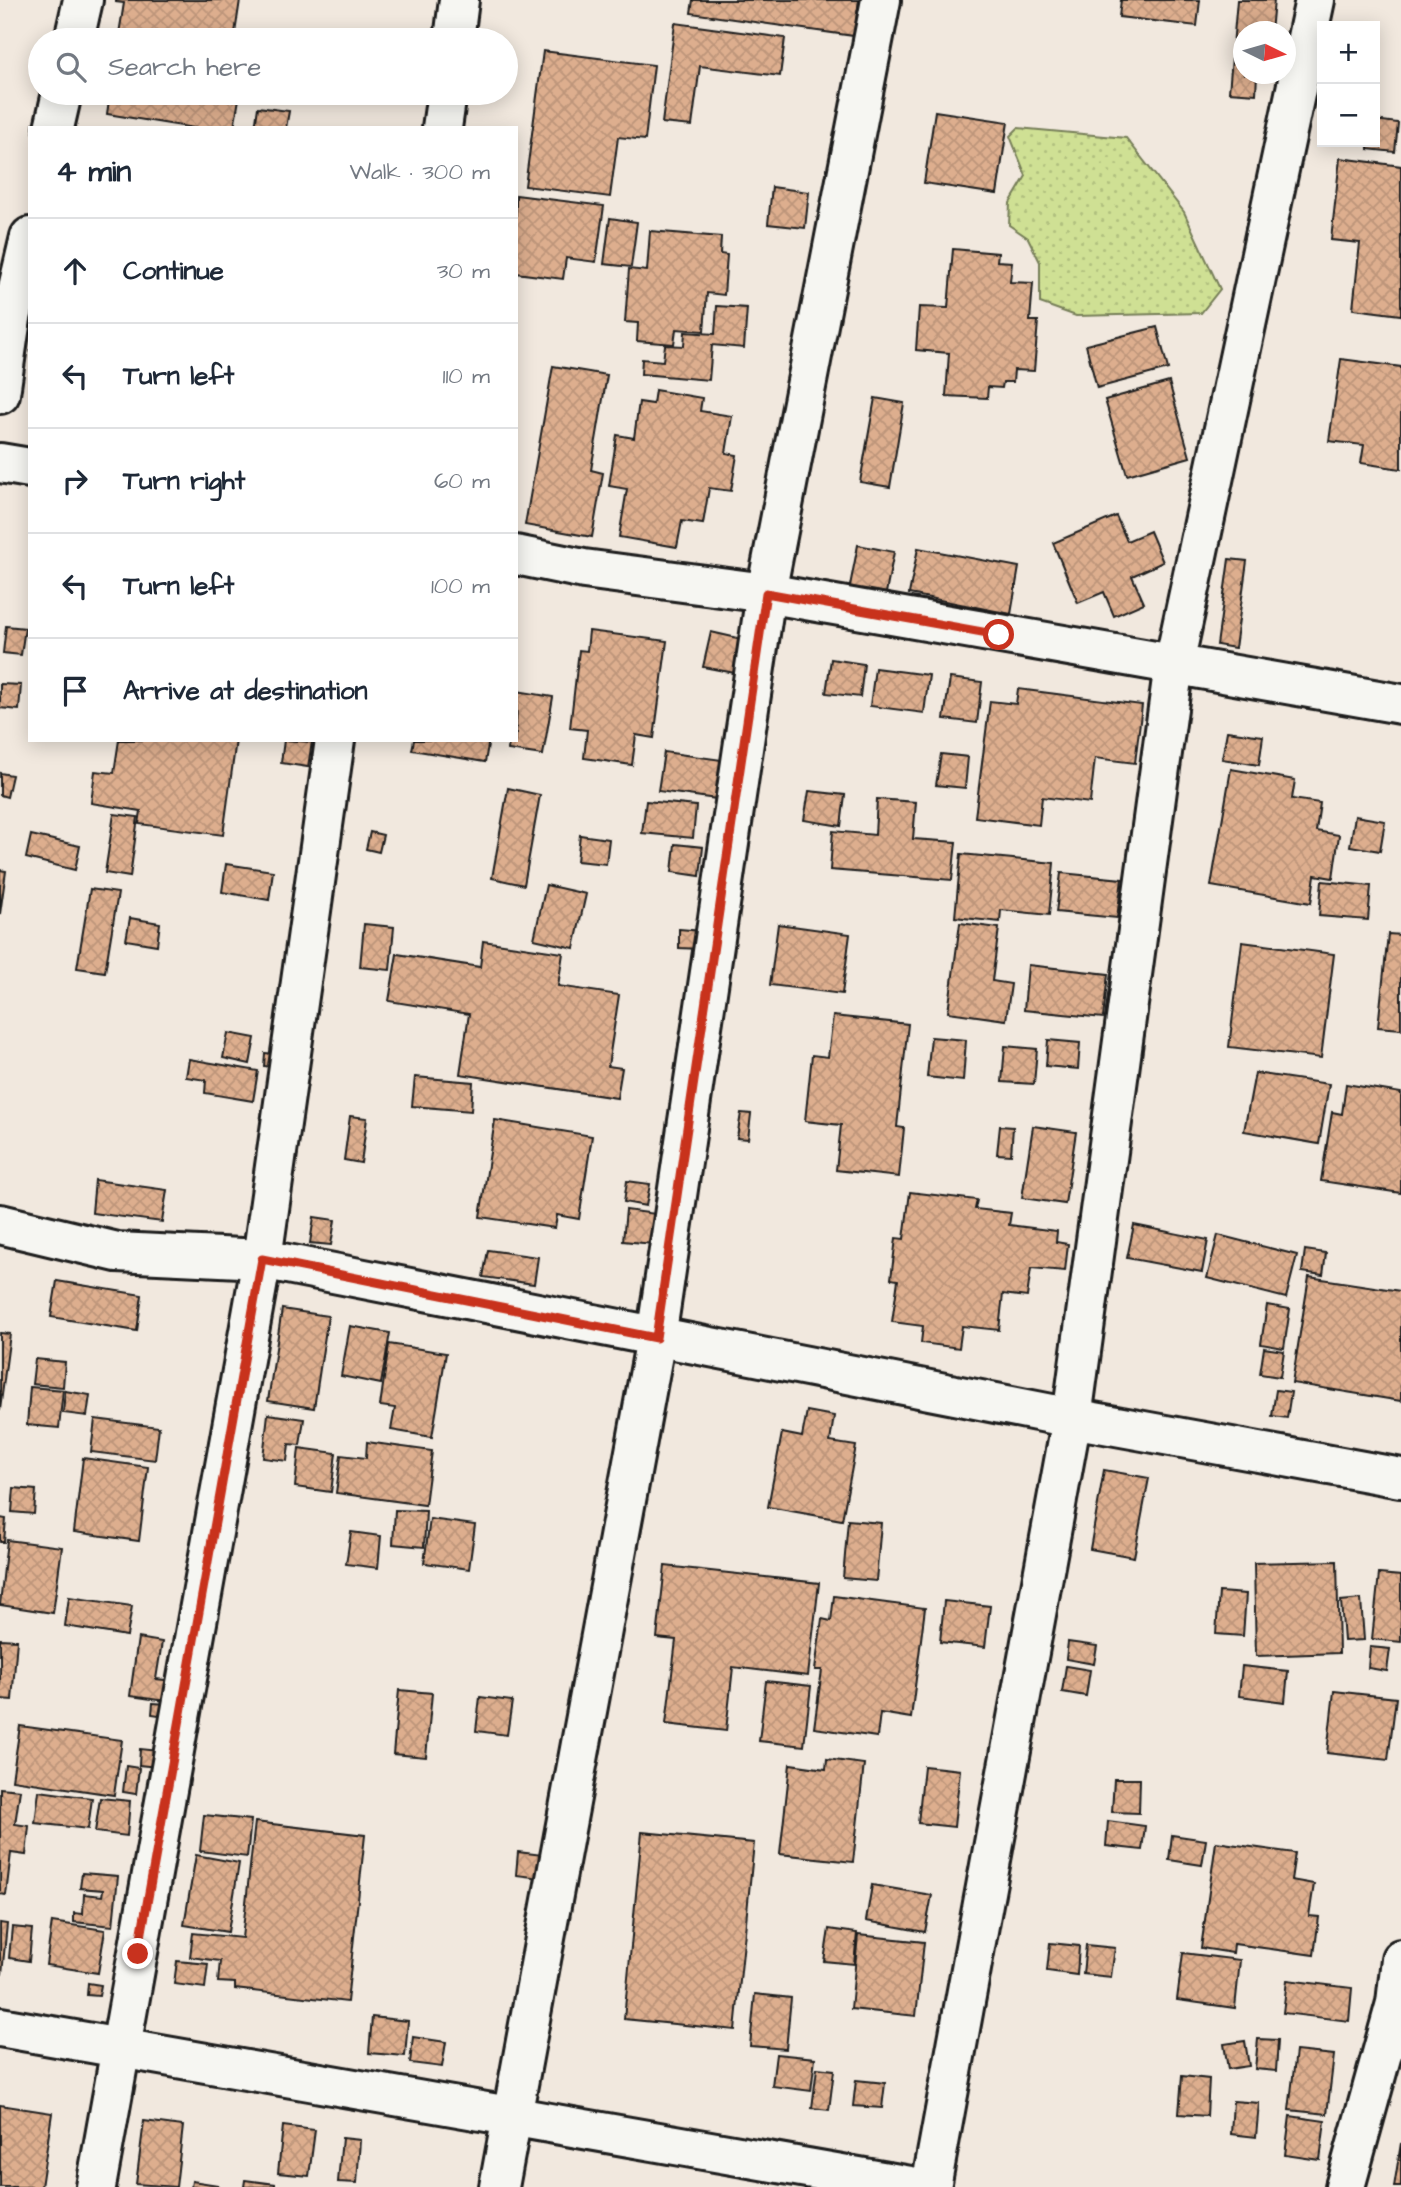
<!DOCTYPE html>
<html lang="en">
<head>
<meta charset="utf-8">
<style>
	body { margin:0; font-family:"Architects Daughter",sans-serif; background:#f6f6f7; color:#1f2937 }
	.controls { position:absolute; right:21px; top:21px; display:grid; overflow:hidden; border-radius:0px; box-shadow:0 4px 18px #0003 }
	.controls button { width:63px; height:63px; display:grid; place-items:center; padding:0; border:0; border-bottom:2px solid #e0e1e3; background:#fff; color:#1f2937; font:35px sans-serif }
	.compass { position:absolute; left:1233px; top:21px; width:63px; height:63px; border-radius:50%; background:#fff; box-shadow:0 4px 18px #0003; rotate:95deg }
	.stop { position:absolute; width:21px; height:21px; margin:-16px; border:5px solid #c8321e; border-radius:50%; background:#fff }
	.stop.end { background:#c8321e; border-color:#fff; box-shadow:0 2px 7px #0008 }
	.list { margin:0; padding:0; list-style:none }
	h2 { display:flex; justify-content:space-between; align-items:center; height:91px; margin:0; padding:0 28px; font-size:30px }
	h2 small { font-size:23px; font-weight:400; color:#747a83 }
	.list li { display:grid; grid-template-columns:46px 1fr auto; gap:21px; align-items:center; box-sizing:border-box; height:105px; padding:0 28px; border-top:2px solid #e0e1e3 }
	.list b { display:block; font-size:26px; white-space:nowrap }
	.list em { font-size:23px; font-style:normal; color:#747a83 }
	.icon { flex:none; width:38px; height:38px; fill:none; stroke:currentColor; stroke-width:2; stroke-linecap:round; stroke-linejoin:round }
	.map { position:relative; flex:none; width:1401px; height:2187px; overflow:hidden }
	.search { position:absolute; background:#fff; box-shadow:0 4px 18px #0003; left:28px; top:28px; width:490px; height:77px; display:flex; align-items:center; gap:18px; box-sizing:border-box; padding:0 24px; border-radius:38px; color:#747a83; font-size:26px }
	.panel { position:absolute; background:#fff; box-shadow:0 4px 18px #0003; left:28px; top:126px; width:490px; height:616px; border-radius:0px }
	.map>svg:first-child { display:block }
	.grass { fill:url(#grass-dots); stroke:#767e58; stroke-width:2 }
	.building { fill:url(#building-cross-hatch); stroke:#1c1c1c; stroke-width:2 }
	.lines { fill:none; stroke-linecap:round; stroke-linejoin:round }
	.minor-casing { stroke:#1c1c1c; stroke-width:44 }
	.minor { stroke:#f6f6f2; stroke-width:38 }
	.route { stroke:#c8321e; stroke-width:9 }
</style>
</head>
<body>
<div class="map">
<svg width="1401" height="2187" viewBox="0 0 1401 2187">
	<defs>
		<pattern id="grass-dots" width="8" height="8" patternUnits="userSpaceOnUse" patternTransform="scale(1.75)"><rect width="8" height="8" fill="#cfe094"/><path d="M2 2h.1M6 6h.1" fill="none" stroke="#b1c07f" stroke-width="1.8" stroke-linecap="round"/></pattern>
		<pattern id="building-cross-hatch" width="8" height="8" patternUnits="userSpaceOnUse" patternTransform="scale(1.75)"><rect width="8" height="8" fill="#ddae8e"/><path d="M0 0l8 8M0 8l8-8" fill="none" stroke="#bd957a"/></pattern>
	</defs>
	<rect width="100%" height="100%" fill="#f1e8de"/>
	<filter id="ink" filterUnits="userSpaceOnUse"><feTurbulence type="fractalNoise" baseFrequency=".0143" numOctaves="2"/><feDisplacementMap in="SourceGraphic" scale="14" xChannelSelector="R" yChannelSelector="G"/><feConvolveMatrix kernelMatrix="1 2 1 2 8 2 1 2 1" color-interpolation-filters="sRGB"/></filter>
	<g filter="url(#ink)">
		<polygon class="grass" points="1018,128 1126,138 1184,212 1220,289 1201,313 1076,316 1040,303 1040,262 1028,238 1009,225 1010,203 1026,176 1010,136"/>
		<g class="building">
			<polygon points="116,0 240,0 234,40 118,40 124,3 116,2"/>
			<polygon points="693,0 859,0 854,36 691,13"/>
			<polygon points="1121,0 1200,0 1197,26 1119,17"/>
			<polygon points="1237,0 1274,0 1271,32 1244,32 1244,74 1257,74 1256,94 1229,92"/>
			<polygon points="675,23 785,38 780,76 700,66 692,126 662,123"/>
			<polygon points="543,51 654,65 645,140 618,137 610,197 525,186"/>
			<polygon points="110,93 240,93 234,128 194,128 107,114"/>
			<polygon points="258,107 289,111 286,128 255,128"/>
			<polygon points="935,111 1008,122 997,194 924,183"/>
			<polygon points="1375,120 1398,123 1395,152 1368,149 1368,142 1375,142"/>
			<polygon points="1340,158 1401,166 1401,315 1353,309 1360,243 1331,240"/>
			<polygon points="772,187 809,192 805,228 768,224"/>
			<polygon points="516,195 604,206 596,262 566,258 563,279 516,273"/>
			<polygon points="610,218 637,222 631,267 604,264"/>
			<polygon points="650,231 721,237 720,254 727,255 724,295 707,293 704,331 676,329 674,344 637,341 638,323 625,322 629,269 647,271"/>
			<polygon points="953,249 998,253 997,261 1012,262 1010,282 1033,283 1030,321 1038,321 1034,371 1014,370 1013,382 1003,382 1002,388 988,387 987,398 946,396 949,353 916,350 919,307 948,308"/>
			<polygon points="717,306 747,308 744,348 712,345 709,380 641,374 642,359 663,361 665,345 684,346 685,332 715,334"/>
			<polygon points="1157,327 1168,369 1097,388 1086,345"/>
			<polygon points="1341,359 1401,367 1401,469 1361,463 1364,445 1329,441"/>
			<polygon points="553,366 607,375 591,470 603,473 592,537 525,525"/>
			<polygon points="1169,382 1190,457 1127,475 1105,400"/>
			<polygon points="655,390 702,398 700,411 732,416 726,453 737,455 731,491 709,488 703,524 682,521 677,547 619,537 627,489 609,486 617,435 634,438 639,402 653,404"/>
			<polygon points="875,398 904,403 890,487 860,482"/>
			<polygon points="1116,516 1127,541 1150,531 1163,562 1132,576 1144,603 1114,616 1104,592 1078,603 1053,543"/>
			<polygon points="858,545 894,552 885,598 849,591"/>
			<polygon points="918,548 1019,567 1011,614 909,594"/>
			<polygon points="1229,559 1247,561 1235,648 1217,645"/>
			<polygon points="6,626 25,628 21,655 3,653"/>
			<polygon points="589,631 667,641 654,738 636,735 632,765 584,758 587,730 570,728 579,650 587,651"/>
			<polygon points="711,632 746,640 740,674 703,667"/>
			<polygon points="831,659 864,664 860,697 826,693"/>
			<polygon points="875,668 929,675 924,713 870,706"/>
			<polygon points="950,678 982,682 977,723 944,719"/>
			<polygon points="0,684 21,685 19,710 0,708"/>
			<polygon points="1018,689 1142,705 1135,763 1095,758 1090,803 1042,797 1039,825 975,817 990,701 1016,704"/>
			<polygon points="517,691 553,697 543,755 508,750 509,740 516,740"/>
			<polygon points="1227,731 1263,736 1259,765 1222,759"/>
			<polygon points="119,740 236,740 223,835 139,824 141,811 91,803 95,771 114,773"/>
			<polygon points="284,740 312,742 308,767 281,763"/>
			<polygon points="414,740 489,740 485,762 412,750"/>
			<polygon points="664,752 722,760 717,799 658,791"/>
			<polygon points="941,754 968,757 965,788 936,785"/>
			<polygon points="1231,769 1295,780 1292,799 1320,803 1316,831 1339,835 1333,878 1315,875 1311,903 1211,886"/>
			<polygon points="0,773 12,775 7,797 0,795"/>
			<polygon points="508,788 540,795 524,885 492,878"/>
			<polygon points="809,791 845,795 841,826 804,820"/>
			<polygon points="877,799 916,802 913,839 956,842 952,880 830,870 833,831 875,835"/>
			<polygon points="646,801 696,806 693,838 642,833"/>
			<polygon points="114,814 138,817 130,877 105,873"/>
			<polygon points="1355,816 1385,821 1380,851 1350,846"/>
			<polygon points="370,832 383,835 379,852 366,849"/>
			<polygon points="31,835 80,846 75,870 26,858"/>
			<polygon points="580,835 609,839 606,864 577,861"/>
			<polygon points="675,844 703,847 700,876 672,872"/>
			<polygon points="961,854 1054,863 1049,915 1001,910 1000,922 955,917"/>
			<polygon points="226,864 273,871 269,900 222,892"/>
			<polygon points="0,870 6,871 0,914"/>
			<polygon points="1061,873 1122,879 1117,918 1056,912"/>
			<polygon points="1322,881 1371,886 1368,920 1319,916"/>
			<polygon points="546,885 586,894 574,948 534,939"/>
			<polygon points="90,889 118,893 105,972 77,968"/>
			<polygon points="130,918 160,923 157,945 126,940"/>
			<polygon points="960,923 999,928 992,981 1011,984 1006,1020 948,1012"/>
			<polygon points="364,924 394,927 390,970 360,967"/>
			<polygon points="778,924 850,934 842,994 770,985"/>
			<polygon points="679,929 702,931 701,949 679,948"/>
			<polygon points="1388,934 1401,935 1401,1029 1378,1027"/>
			<polygon points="483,941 563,953 558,986 619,995 608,1066 622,1068 617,1098 460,1074 469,1014 389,1001 397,954 480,967"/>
			<polygon points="1242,942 1334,954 1321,1058 1229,1047"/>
			<polygon points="1028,965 1108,974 1103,1018 1024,1010"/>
			<polygon points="833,1016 908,1024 897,1127 904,1128 899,1177 836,1170 841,1125 805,1121 812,1055 828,1057"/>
			<polygon points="228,1033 255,1038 250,1064 223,1058"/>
			<polygon points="931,1037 966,1040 963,1081 927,1077"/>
			<polygon points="1048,1040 1080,1043 1078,1069 1046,1066"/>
			<polygon points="1005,1046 1037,1049 1034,1084 1002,1082"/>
			<polygon points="265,1053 284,1055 283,1067 264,1066"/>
			<polygon points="189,1059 258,1071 253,1101 205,1093 206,1080 186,1077"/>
			<polygon points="1255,1073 1329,1084 1319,1144 1244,1131"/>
			<polygon points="415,1077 473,1082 471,1111 412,1106"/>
			<polygon points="1346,1084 1401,1093 1401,1193 1321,1181 1332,1112 1342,1114"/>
			<polygon points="741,1113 751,1114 748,1139 737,1138"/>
			<polygon points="350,1116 367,1118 361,1163 344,1160"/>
			<polygon points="495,1120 592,1136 579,1219 557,1215 555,1228 480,1217"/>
			<polygon points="1000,1126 1013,1127 1011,1155 997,1154"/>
			<polygon points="1033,1126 1076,1132 1065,1204 1022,1198"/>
			<polygon points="95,1180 167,1190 162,1222 92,1213"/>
			<polygon points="627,1181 650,1184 646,1206 624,1202"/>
			<polygon points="910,1192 977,1200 975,1209 1011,1213 1009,1225 1057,1231 1056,1242 1068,1244 1065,1271 1031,1268 1027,1297 1003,1294 999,1330 962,1326 959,1348 921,1343 923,1326 892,1322 898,1280 891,1279 896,1238 904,1239"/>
			<polygon points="626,1210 656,1214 653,1244 623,1241"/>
			<polygon points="314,1217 335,1220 331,1245 310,1243"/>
			<polygon points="1134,1225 1208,1240 1202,1272 1127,1258"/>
			<polygon points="1218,1235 1297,1255 1286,1298 1207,1278"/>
			<polygon points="488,1250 538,1257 534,1284 483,1277"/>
			<polygon points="1305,1250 1326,1253 1323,1275 1302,1272"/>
			<polygon points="1309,1277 1401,1291 1401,1401 1292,1383"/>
			<polygon points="57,1281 142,1295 137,1331 51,1317"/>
			<polygon points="1267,1305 1290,1309 1284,1348 1261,1344"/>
			<polygon points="282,1309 328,1316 314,1408 268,1401"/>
			<polygon points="350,1326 390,1333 381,1384 341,1376"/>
			<polygon points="0,1333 10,1334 0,1410"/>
			<polygon points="389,1344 446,1353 432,1437 391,1430 395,1408 380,1406"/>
			<polygon points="1264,1348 1284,1351 1280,1377 1260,1374"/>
			<polygon points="35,1359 65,1362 63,1387 32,1384"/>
			<polygon points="30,1387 63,1390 59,1428 27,1425"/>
			<polygon points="1276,1390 1291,1392 1287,1418 1272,1416"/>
			<polygon points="65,1391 90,1395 87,1416 63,1413"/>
			<polygon points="807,1411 834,1416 830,1442 856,1446 842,1520 768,1507 782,1433 802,1437"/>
			<polygon points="268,1414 304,1419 300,1445 289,1444 287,1461 263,1458"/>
			<polygon points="95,1419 159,1427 155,1460 91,1452"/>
			<polygon points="367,1442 432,1451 425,1505 336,1493 341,1455 366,1458"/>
			<polygon points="299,1448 336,1453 331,1492 295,1487"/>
			<polygon points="83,1458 148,1467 139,1541 74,1532"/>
			<polygon points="1104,1470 1149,1478 1134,1557 1090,1549"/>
			<polygon points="14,1488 36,1490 34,1514 12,1512"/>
			<polygon points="395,1510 426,1511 424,1547 393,1544"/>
			<polygon points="0,1518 6,1519 4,1542 0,1542"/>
			<polygon points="430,1519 475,1525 469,1569 424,1563"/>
			<polygon points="848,1520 881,1523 876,1581 843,1578"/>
			<polygon points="351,1532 381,1536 378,1568 346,1564"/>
			<polygon points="7,1540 62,1547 53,1613 0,1605"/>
			<polygon points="1337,1561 1339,1653 1256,1656 1254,1563"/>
			<polygon points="665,1566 819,1583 808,1676 733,1667 726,1731 666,1724 676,1640 657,1638"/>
			<polygon points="1379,1574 1401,1576 1401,1642 1372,1639"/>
			<polygon points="1219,1592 1246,1594 1243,1636 1216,1634"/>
			<polygon points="834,1596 925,1608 911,1718 880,1713 877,1737 814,1728 822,1670 815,1670 822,1619 831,1621"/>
			<polygon points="69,1597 132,1606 127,1636 65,1626"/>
			<polygon points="1361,1599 1364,1640 1344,1641 1341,1601"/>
			<polygon points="944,1601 990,1606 985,1647 940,1642"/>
			<polygon points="138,1638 162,1642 156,1679 175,1681 173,1702 130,1696"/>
			<polygon points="0,1639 17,1640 12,1700 0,1699"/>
			<polygon points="1068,1642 1097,1646 1094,1664 1066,1659"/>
			<polygon points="1370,1647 1390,1649 1387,1671 1368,1668"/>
			<polygon points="1066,1666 1090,1670 1086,1696 1062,1692"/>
			<polygon points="1242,1666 1288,1671 1285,1702 1239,1696"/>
			<polygon points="766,1681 811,1686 804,1746 759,1741"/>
			<polygon points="399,1690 432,1693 426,1757 393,1754"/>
			<polygon points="1334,1691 1396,1698 1388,1760 1327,1753"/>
			<polygon points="480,1697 512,1701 507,1735 476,1731"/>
			<polygon points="153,1703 167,1704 166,1716 152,1714"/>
			<polygon points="20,1726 122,1740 114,1795 12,1780"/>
			<polygon points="140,1749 158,1751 157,1767 139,1765"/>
			<polygon points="827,1759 864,1764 853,1862 780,1854 790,1764 826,1769"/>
			<polygon points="126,1766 139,1768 136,1794 123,1792"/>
			<polygon points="924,1766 960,1770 954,1827 918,1823"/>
			<polygon points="1114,1779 1140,1779 1139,1813 1112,1812"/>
			<polygon points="0,1788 20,1790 15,1824 29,1826 26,1855 11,1853 6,1895 0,1894"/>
			<polygon points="39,1791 92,1798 88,1829 35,1823"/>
			<polygon points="100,1798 130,1801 127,1836 95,1832"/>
			<polygon points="204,1815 251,1820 247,1857 200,1851"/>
			<polygon points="1108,1821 1145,1826 1142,1850 1106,1846"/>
			<polygon points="255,1822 365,1835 347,2002 235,1989 235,1983 218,1982 220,1961 190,1957 193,1933 242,1938"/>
			<polygon points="642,1832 754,1843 735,2030 624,2019"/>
			<polygon points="1172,1835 1206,1840 1202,1865 1169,1860"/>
			<polygon points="1216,1842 1295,1853 1291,1880 1314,1884 1309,1916 1319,1917 1314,1955 1234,1944 1233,1953 1201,1948"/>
			<polygon points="518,1852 543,1855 540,1878 516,1875"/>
			<polygon points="196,1855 239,1863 228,1932 184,1925"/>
			<polygon points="82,1873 118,1876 113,1926 74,1922 74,1913 83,1914 84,1894 102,1896 103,1890 80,1888"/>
			<polygon points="872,1885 932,1895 925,1932 866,1921"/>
			<polygon points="52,1922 105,1930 98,1973 46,1965"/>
			<polygon points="0,1923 7,1924 2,1974 0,1974"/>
			<polygon points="12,1927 32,1929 29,1961 9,1958"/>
			<polygon points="829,1929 857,1933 854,1964 824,1961"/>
			<polygon points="858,1935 924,1942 916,2016 851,2009"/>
			<polygon points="1050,1943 1079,1946 1077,1975 1047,1971"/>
			<polygon points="1086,1945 1115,1948 1111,1977 1083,1974"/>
			<polygon points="1183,1953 1240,1960 1235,2008 1177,2000"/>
			<polygon points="177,1961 208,1964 205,1988 174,1984"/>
			<polygon points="1287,1980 1352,1988 1349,2021 1283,2013"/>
			<polygon points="88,1983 101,1985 99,1996 87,1995"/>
			<polygon points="755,1994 791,1998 786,2049 750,2046"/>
			<polygon points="372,2017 408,2021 405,2056 369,2053"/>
			<polygon points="413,2037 446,2042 442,2067 410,2063"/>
			<polygon points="1258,2039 1278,2040 1276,2071 1255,2069"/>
			<polygon points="1245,2041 1249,2066 1228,2069 1224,2044"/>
			<polygon points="1296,2051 1334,2055 1327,2114 1289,2110"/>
			<polygon points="776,2054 815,2058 811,2091 772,2086"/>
			<polygon points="817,2068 834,2070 829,2110 812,2108"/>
			<polygon points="1182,2076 1209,2079 1207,2116 1179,2114"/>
			<polygon points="856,2080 885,2083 882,2108 853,2106"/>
			<polygon points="1233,2101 1259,2103 1256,2137 1231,2134"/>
			<polygon points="0,2105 52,2113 41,2187 0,2187"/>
			<polygon points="1290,2116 1325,2121 1320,2160 1285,2155"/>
			<polygon points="144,2121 183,2126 176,2187 136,2184"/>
			<polygon points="283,2126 315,2130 309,2176 278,2173"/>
			<polygon points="342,2138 360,2140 357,2183 338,2182"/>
			<polygon points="1401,2143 1401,2187 1394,2187"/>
			<polygon points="245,2180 275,2184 275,2187 244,2187"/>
			<polygon points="192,2181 218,2185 217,2187 191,2187"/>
		</g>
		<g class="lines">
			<defs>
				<g id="minor">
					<polyline points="74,40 83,0"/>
					<polyline points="454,40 459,0"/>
					<polyline points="54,128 62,93"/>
					<polyline points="442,128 447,93"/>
					<polyline points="0,394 11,318 30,237"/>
					<polyline points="0,463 30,468"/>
					<polyline points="516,555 584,569 766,593 1401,704"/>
					<polyline points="0,1224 117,1252 262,1259 1072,1418 1401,1478"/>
					<polyline points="0,2027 916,2187"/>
					<polyline points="96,2187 262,1259 335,740"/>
					<polyline points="499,2187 656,1338 766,593 881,0"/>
					<polyline points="931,2187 1072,1418 1174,664 1315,0"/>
					<polyline points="1345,2187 1396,2003 1401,1959"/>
				</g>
			</defs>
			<use href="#minor" class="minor-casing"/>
			<use href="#minor" class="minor"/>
		</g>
	</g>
	<g class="lines" filter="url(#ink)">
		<polyline class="route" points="138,1954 262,1259 656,1338 766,593 999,635"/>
	</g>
</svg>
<div class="controls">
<button>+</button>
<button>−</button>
</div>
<svg class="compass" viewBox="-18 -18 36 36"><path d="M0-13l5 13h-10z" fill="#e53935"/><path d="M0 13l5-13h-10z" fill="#747a83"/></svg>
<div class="stop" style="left:999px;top:635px"></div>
<div class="stop end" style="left:138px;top:1954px"></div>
<div class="search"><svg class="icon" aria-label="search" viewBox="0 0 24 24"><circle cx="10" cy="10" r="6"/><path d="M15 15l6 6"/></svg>Search here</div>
<section class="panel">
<h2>4 min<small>Walk · 300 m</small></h2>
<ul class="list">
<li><svg class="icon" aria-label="ahead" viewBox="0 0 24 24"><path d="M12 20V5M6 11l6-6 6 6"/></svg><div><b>Continue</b></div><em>30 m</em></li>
<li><svg class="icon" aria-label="left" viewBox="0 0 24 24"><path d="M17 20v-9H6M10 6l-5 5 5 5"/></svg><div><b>Turn left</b></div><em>110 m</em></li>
<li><svg class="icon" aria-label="right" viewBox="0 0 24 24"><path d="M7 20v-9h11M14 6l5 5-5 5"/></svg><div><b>Turn right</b></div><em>60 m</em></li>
<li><svg class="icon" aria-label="left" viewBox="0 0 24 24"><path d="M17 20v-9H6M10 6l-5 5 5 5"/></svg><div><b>Turn left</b></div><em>100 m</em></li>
<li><svg class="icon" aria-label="arrive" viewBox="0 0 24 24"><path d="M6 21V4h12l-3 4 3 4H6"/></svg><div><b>Arrive at destination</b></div></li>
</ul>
</section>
</div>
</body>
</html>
